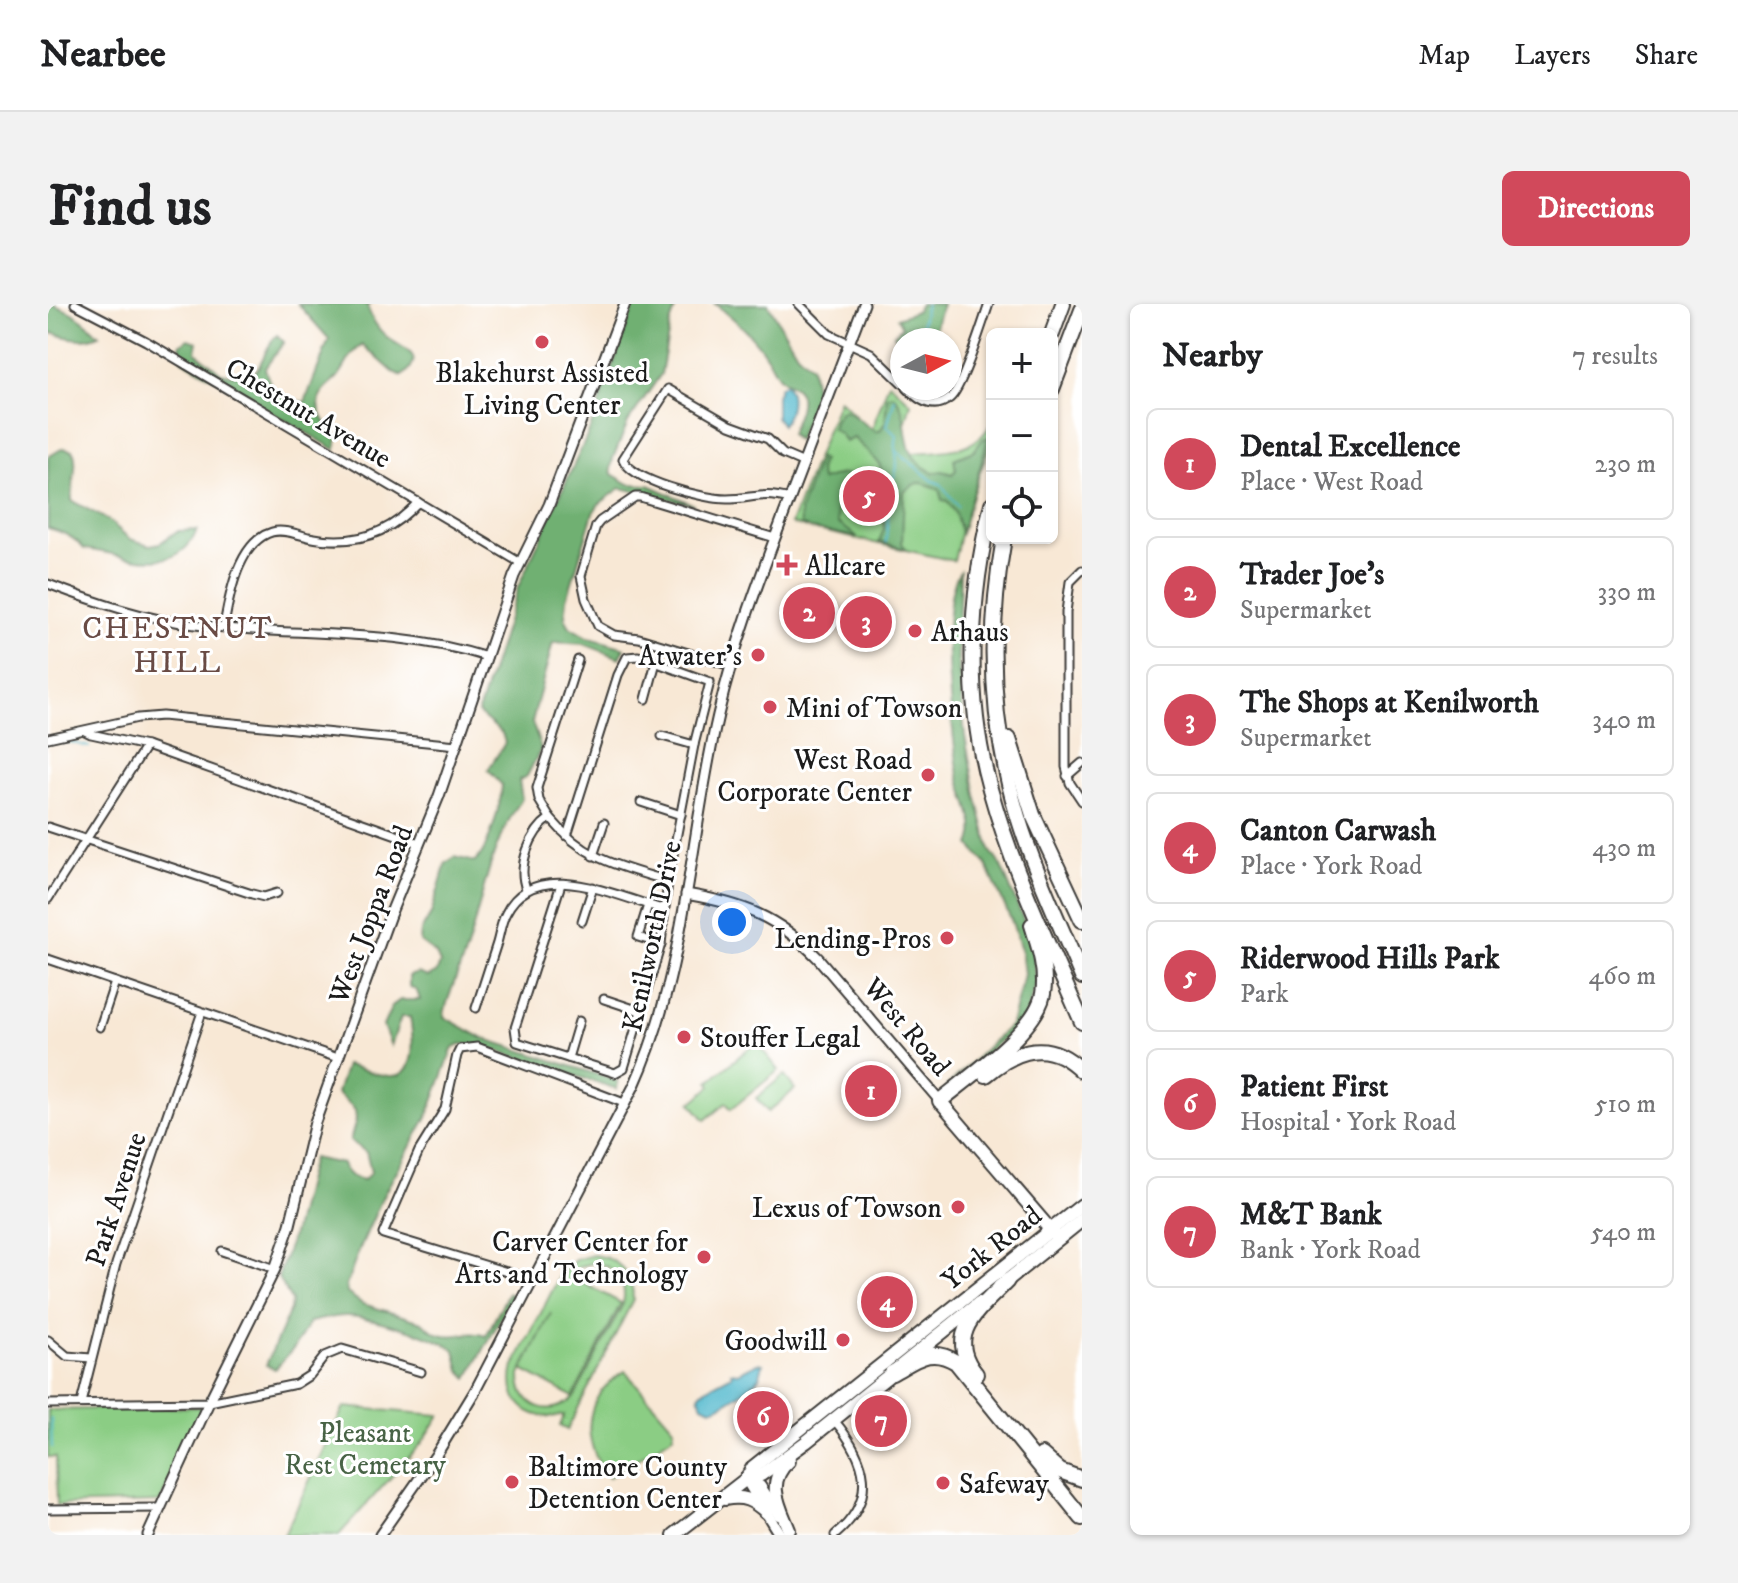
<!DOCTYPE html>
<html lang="en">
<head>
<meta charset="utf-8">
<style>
	body { margin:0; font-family:"IM FELL DW Pica",serif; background:#f2f2f2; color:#202124 }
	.controls { position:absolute; right:24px; top:24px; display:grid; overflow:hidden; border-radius:12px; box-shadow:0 2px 6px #0004 }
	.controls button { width:72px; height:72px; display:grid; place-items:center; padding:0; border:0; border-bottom:2px solid #e0e0e0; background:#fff; color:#202124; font:40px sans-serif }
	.compass { position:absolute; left:842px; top:24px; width:72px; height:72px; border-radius:50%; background:#fff; box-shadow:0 2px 6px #0004; rotate:83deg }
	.you { position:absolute; left:684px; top:618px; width:28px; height:28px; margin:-20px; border:6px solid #fff; border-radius:50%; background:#1a73e8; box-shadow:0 0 0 12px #1a73e833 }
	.badge { display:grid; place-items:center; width:52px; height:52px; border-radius:50%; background:#d1495b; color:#fff; font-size:26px; font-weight:700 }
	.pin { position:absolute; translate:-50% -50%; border:4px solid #fff; box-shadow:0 2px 8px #0006 }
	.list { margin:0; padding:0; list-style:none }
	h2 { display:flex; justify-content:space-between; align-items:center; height:104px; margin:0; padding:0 32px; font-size:34px }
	h2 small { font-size:26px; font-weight:400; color:#757577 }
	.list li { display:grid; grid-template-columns:52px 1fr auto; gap:24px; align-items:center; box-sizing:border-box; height:112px; margin:0 16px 16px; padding:0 16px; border:2px solid #e0e0e0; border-radius:12px }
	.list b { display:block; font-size:30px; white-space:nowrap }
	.list p { margin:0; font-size:26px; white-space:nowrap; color:#757577 }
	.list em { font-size:26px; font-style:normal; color:#757577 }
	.icon { flex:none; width:44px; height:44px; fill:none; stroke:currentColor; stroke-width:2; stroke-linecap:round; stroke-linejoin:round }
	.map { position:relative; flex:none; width:1034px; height:1231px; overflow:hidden; border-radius:12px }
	header { display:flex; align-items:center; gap:48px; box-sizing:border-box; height:112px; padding:0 40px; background:#fff; border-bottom:2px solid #e0e0e0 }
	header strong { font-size:38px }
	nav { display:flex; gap:44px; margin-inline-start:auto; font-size:28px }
	.intro { display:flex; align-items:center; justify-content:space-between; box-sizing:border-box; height:192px; padding:0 48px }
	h1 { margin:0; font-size:56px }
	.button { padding:20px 36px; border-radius:12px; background:#d1495b; color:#fff; font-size:28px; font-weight:700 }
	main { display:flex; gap:48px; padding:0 48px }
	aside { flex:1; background:#fff; border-radius:12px; box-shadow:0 2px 6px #0004 }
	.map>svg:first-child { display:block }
	.green { fill:#8bcd84; stroke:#547450; stroke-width:2; fill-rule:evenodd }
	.forest { fill:#70b072; stroke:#466647; stroke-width:2 }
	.water { fill:#4fb7cc; stroke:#366a74; stroke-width:2 }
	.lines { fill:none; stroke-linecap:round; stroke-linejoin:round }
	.stream { stroke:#4fb7cc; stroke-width:2 }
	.minor-casing { stroke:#3d3b38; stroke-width:11 }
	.tertiary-casing { stroke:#3d3b38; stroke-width:13 }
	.secondary-casing { stroke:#3d3b38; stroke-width:14 }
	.primary-casing { stroke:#3d3b38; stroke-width:16 }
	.motorway-casing { stroke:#3d3b38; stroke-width:18 }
	.minor { stroke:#fff; stroke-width:7 }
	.tertiary { stroke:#fff; stroke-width:9 }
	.secondary { stroke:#fff; stroke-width:10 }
	.primary { stroke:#fff; stroke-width:12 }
	.motorway { stroke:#fff; stroke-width:14 }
	.poi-dot { fill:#d1495b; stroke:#fff; stroke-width:3 }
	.labels { text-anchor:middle; stroke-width:6; stroke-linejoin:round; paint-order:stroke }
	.poi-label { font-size:28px; fill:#1c1c1c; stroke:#fff; text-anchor:start }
	.street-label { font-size:28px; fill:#1c1c1c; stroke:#fff }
	.park-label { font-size:28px; fill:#486346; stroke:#fff }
	.neighbourhood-label { font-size:30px; letter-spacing:2px; fill:#694b45; stroke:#fff }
</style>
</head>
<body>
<header>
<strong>Nearbee</strong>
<nav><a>Map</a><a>Layers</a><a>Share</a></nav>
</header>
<div class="intro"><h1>Find us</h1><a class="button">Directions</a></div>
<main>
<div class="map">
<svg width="1034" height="1231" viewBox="0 0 1034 1231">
	<rect width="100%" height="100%" fill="#fff"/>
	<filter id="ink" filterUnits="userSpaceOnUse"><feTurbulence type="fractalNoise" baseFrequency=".0125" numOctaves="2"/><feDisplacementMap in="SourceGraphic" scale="16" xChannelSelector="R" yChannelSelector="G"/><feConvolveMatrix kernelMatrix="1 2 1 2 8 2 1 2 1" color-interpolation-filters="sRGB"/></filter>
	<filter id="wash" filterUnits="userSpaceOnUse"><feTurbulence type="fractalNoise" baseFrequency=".006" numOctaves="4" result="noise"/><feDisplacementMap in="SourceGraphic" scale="32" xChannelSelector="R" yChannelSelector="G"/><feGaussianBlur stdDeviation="1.8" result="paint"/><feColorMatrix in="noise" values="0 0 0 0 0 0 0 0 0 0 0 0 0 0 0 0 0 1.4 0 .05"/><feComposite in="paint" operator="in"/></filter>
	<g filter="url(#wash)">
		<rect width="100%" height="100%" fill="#f8e8d5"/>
		<g class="green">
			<path d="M841 78 863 99 856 124 860 149C891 147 931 150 944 116V135L915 217 906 257 743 220 791 95 823 128Z"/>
			<polygon points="708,738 731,766 683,805 678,799 657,816 643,799 663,782 661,778"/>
			<polygon points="736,771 747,785 720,808 708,794"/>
			<path d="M545 951C570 953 586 970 585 996L519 1126 512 1122 516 1111C481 1119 457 1097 466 1062L511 973 527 956ZM545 959C567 961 580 978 575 1000L527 1092C505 1115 471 1105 472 1071L503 1009 474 1066 525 1093 573 999 522 972 531 963Z"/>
			<path d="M577 1067 626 1124 625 1132 561 1173C531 1136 535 1092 577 1067Z"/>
			<polygon points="152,1103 153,1106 112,1198 9,1201 8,1153 0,1153 0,1106"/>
			<polygon points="296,1103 392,1111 374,1139 291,1231 236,1231"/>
		</g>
		<g class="forest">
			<path d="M0 0C21 4 37 16 51 31 34 39 17 33 0 28Z"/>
			<path d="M250 0H322L319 2C324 16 330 27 342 35 357 47 379 50 355 72L345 68 315 41C303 47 300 59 292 70 288 77 279 81 275 88 264 104 279 122 289 133L288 146 135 56 132 41 140 35 150 38 148 48 173 69 202 72C216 62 216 43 229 31L236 38 217 64C224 91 230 97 257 98L281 35Z"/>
			<path d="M587 0H629L622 20 613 70 580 118 565 154 563 164 564 170 581 180 601 181 646 201 573 184 551 200 545 209 519 295 517 314 522 323 539 333 577 344 572 354 536 340 505 338 484 418 493 445 479 472 471 476 474 495C441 541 435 595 418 648 413 663 396 700 396 713L434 734 570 777 569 785 432 741 412 740 404 746 380 811 336 890 312 944 298 982 299 989 315 1000 374 1018C400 1044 413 1023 438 1032L460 989 465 992 420 1074 412 1067 407 1046C385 1031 326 1014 300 1012 287 1011 274 1016 262 1018L246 1044 227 1065 218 1061 242 1006 243 996 230 974 246 927 264 854 294 860C299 871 304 874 316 876L323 868 318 848 302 837 308 816 307 806 289 789 298 761C312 764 328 771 342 772 371 774 365 731 362 713H353L343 742 335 722 344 702 352 696H372L369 687 361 682V672L370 669 380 673 389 668 392 659 388 650 372 638 373 627 383 610 398 559 407 553 427 558C441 545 453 500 454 481L440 466 457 439 454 429 430 409 470 283 540 130Z"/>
			<path d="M667 0H720L749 49 763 62 768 91 749 137 742 130C746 118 756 101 751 89 747 80 738 81 732 74 726 68 724 60 719 53 706 32 687 15 667 0Z"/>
			<polygon points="872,0 894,0 884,36 854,36 854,40 846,31 854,23 849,14 868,7"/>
			<path d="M845 91C863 107 852 138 869 157 873 162 880 165 885 169L894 167 904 170 908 166 906 155 926 147 935 135 941 133 913 229 907 209 899 197 894 196 891 185C873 178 871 175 856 188L854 239 858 245 831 238 836 224 835 204 830 194 835 174 831 159 806 134 797 138 792 130 784 125 787 115 794 106 799 107 827 127H832L837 118 839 92Z"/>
			<path d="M15 144 25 146C31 160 23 181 24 197L60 216 82 235 102 241 112 239 129 227 149 226C130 276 74 249 36 245 27 233 14 228 0 224V153Z"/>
			<path d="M771 154 774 156 771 167 773 176C791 173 796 162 812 181L810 185C789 190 787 198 790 219L810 233 762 225 753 221 752 207Z"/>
			<path d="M912 267 910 355 917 432 928 491 942 546 953 562 984 636 988 679 977 716 898 783 963 720 976 670 973 646 964 618 938 560 922 541C932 520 917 497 912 476 904 436 889 298 912 267Z"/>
		</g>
		<g class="water">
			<path d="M737 80C747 90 742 111 734 121L728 113V92L732 82Z"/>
			<path d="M710 1059 715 1060C714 1063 713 1070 711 1073 705 1083 674 1103 663 1105L655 1101 651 1091 654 1087 684 1071 683 1068 690 1069Z"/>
		</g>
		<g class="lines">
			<g class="stream">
				<polyline points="870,36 878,0"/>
				<polyline points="847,146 885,177 893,180 910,203"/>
				<path d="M839 206C834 182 842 186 848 167 851 156 845 144 849 132L839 122 847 94"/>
				<polyline points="838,238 840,212"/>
				<polyline points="0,439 22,438 41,443"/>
				<polyline points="3,1115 4,1143"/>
			</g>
		</g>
	</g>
	<g filter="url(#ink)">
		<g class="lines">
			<defs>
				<g id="minor">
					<polyline points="27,0 98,37 471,258"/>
					<polyline points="751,0 781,30 823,49 854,79"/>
					<path d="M859 84C871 97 886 107 902 94 914 85 935 17 941 0"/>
					<path d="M742 195C713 187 705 195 679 195 656 195 583 177 575 155L620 85 682 121 720 135 735 150 756 159"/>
					<polyline points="1034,266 1022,278 1018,308 1018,463 1022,479 1034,497"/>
					<path d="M0 280C47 298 97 315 147 321 244 333 345 323 439 353"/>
					<path d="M176 322C181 293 190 238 224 228 235 225 249 230 260 233 303 242 340 232 370 198"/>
					<polyline points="683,362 591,334 566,331 550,322 538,295 533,272 548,222 552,217 587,193 592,193 727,234"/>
					<polyline points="598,395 608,358"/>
					<polyline points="37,427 43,430 98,442 371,539"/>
					<polyline points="614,432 646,441"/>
					<polyline points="0,434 90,414 114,412 409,441"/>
					<polyline points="1019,472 1034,459"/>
					<polyline points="593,498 633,511"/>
					<path d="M502 514C537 556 570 562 620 577"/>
					<polyline points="0,523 204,590 216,593 229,589"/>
					<polyline points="545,552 556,519"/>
					<polyline points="513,580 467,724 469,738 567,769 576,764 613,640 620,577 646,441 662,378 590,352 579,353 570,371 519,532"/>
					<path d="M478 585C469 562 482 528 502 514L491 496 489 484 530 356"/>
					<polyline points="0,595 98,442"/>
					<polyline points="600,601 590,633 613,640"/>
					<polyline points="534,617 545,583"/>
					<polyline points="0,655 290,754"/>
					<polyline points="556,695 595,708"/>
					<path d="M428 704C435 682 442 661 449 639 452 629 453 618 458 609 486 552 568 592 611 604L616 603"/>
					<polyline points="52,723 67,678"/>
					<polyline points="520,754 531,717"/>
					<polyline points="174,947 227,965"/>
					<polyline points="485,976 335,930 371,847 397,805 409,751 412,745 429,743 576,799"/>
					<polyline points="0,1036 19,1052 43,1054"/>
					<polyline points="33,1099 68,960 154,708"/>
					<polyline points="0,1100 161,1098 248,1080 262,1071 277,1052 294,1045 373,1068"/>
					<path d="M786 1116C819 1155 831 1194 787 1231"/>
					<polyline points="0,1205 112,1204"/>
				</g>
				<g id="tertiary">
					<path d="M638 590C695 600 729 612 770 654L892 797"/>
					<polyline points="100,1231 161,1098 227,965 242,921 267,818 342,611 391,492 466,272 501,201 577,0"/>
					<path d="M332 1231 388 1151 427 1087 586 782C639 665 641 535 670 411 686 342 711 276 736 210 763 140 790 70 816 0"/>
				</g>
				<g id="secondary">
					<polyline points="698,1175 712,1182 731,1211"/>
					<polyline points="698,1175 732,1231"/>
				</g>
				<g id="primary">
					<polyline points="892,797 1006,930"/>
					<polyline points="951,983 1034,916"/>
					<polyline points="698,1175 713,1171 758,1138 931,999"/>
					<path d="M677 1195C695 1191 705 1196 718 1208"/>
					<path d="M741 1226C731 1201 717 1178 741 1157"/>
					<polyline points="626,1231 698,1175 705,1163 1034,901"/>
				</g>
				<g id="motorway">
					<polyline points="1004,30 1015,0"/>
					<polyline points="1004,85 1034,6"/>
					<path d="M944 200C921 292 916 393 942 485 964 565 1001 642 1034 718"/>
					<path d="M956 234C939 328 942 421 970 513 987 568 1012 620 1034 673"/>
					<polyline points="961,435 985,511 1034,616"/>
					<path d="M938 771C970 744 1001 734 1034 767"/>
					<path d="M892 797C921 773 988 727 995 690 999 667 991 643 984 621"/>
					<path d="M844 1069C868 1056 882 1042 908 1058L1034 1214"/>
					<path d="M928 1070C895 1030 932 1005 959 977"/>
					<polyline points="994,1151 1012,1167 1034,1175"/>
				</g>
			</defs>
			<use href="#minor" class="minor-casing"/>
			<use href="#tertiary" class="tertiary-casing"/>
			<use href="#secondary" class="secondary-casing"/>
			<use href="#primary" class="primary-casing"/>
			<use href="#motorway" class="motorway-casing"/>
			<use href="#minor" class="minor"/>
			<use href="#tertiary" class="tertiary"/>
			<use href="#secondary" class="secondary"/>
			<use href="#primary" class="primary"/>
			<use href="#motorway" class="motorway"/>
		</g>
	</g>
	<g class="poi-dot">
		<circle cx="494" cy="38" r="8"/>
		<path d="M735 249h8v8h8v8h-8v8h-8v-8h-8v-8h8z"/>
		<circle cx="867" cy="327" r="8"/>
		<circle cx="710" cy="351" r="8"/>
		<circle cx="722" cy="403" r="8"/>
		<circle cx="880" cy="471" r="8"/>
		<circle cx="899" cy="634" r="8"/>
		<circle cx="636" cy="733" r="8"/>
		<circle cx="910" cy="903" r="8"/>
		<circle cx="656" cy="953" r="8"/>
		<circle cx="795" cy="1036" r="8"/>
		<circle cx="464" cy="1178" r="8"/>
		<circle cx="895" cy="1179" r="8"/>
	</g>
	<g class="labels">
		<g class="poi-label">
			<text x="494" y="78" text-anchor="middle">Blakehurst Assisted<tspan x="494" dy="32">Living Center</tspan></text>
			<text x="757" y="271">Allcare</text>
			<text x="883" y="337">Arhaus</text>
			<text x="694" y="361" text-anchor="end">Atwater's</text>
			<text x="738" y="413">Mini of Towson</text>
			<text x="864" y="465" text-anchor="end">West Road<tspan x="864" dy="32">Corporate Center</tspan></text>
			<text x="883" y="644" text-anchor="end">Lending-Pros</text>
			<text x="652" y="743">Stouffer Legal</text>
			<text x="894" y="913" text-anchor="end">Lexus of Towson</text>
			<text x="640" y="947" text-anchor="end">Carver Center for<tspan x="640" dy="32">Arts and Technology</tspan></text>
			<text x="779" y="1046" text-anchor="end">Goodwill</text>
			<text x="480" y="1172">Baltimore County<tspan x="480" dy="32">Detention Center</tspan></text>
			<text x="911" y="1189">Safeway</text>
		</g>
		<g class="street-label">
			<text transform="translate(261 108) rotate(31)" y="10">Chestnut Avenue</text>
			<text transform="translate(322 610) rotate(-69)" y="10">West Joppa Road</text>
			<text transform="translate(603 632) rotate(-78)" y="10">Kenilworth Drive</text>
			<text transform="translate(860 722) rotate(50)" y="10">West Road</text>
			<text transform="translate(67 895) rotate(-72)" y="10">Park Avenue</text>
			<text transform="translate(943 943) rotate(-38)" y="10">York Road</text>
		</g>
		<g class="park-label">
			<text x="317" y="1138">Pleasant<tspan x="317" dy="32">Rest Cemetary</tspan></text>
		</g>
		<g class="neighbourhood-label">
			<text x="130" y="334">CHESTNUT<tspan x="130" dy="34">HILL</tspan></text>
		</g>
	</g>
</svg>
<div class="controls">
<button>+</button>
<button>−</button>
<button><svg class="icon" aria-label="locate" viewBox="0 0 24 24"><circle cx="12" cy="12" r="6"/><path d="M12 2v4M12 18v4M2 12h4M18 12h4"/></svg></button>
</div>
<svg class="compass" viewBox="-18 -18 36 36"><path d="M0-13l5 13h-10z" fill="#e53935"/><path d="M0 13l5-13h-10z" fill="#757577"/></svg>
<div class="you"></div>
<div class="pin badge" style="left:823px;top:787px">1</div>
<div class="pin badge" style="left:761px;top:309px">2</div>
<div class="pin badge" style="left:818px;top:318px">3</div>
<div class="pin badge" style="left:839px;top:998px">4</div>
<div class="pin badge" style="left:821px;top:192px">5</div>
<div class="pin badge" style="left:715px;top:1113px">6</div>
<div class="pin badge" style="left:833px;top:1117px">7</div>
</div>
<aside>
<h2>Nearby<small>7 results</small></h2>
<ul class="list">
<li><span class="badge">1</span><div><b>Dental Excellence</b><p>Place · West Road</p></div><em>230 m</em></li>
<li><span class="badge">2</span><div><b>Trader Joe's</b><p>Supermarket</p></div><em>330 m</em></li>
<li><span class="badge">3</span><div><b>The Shops at Kenilworth</b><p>Supermarket</p></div><em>340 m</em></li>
<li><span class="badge">4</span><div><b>Canton Carwash</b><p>Place · York Road</p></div><em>430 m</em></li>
<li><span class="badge">5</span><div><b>Riderwood Hills Park</b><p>Park</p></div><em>460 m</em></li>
<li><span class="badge">6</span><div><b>Patient First</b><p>Hospital · York Road</p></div><em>510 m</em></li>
<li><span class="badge">7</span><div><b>M&amp;T Bank</b><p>Bank · York Road</p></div><em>540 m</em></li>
</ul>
</aside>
</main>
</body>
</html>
